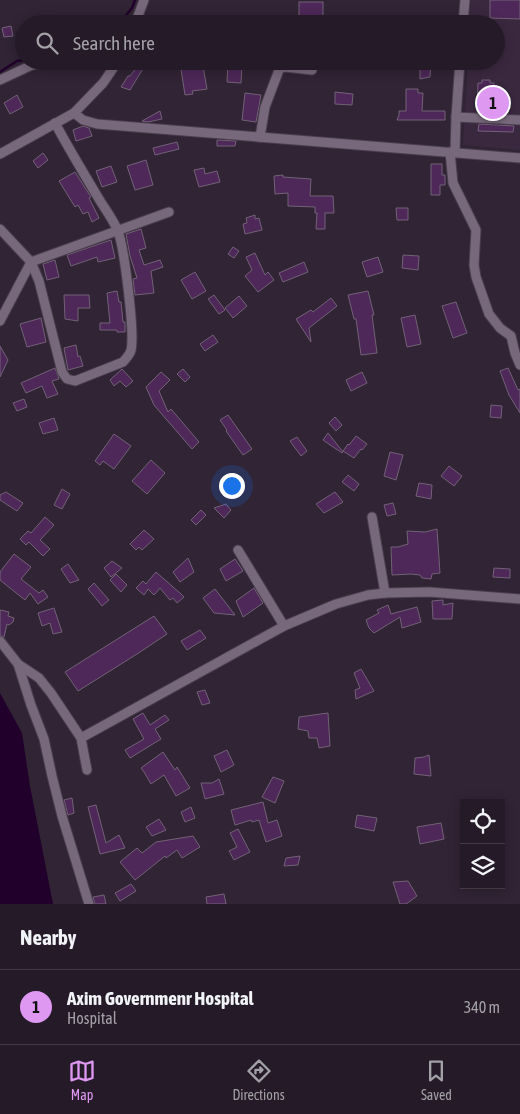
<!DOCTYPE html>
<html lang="en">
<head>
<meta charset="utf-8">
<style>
	body { margin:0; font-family:"Asap Condensed",sans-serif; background:#312834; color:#f1f3f6 }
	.controls { position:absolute; right:15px; bottom:15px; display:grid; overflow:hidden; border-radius:0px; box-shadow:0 2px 12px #0003 }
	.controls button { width:45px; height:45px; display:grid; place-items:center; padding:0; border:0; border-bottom:1px solid #423945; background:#251b28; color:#f1f3f6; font:25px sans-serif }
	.you { position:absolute; left:231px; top:485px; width:18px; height:18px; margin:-12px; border:4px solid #fff; border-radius:50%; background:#1a73e8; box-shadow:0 0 0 8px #1a73e833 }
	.badge { display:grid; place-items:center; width:32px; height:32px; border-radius:50%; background:#de98f2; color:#111; font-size:16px; font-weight:700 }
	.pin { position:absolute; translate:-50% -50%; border:2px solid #fff; box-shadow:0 1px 5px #0006 }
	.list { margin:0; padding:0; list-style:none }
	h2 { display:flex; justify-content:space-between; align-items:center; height:65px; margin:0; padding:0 20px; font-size:21px }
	h2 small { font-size:16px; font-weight:400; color:#a3a1a8 }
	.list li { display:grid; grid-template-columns:32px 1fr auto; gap:15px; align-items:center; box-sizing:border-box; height:75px; padding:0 20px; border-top:1px solid #423945 }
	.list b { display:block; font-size:19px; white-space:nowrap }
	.list p { margin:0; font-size:16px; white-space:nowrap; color:#a3a1a8 }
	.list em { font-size:16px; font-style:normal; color:#a3a1a8 }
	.icon { flex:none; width:28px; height:28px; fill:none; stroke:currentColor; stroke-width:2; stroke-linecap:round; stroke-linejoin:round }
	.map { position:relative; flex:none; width:520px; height:904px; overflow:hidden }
	.search { position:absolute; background:#251b28; box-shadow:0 2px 12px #0003; left:15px; right:15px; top:15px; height:55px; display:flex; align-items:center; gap:12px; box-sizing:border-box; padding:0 18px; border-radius:28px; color:#a3a1a8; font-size:19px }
	.sheet { height:140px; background:#251b28 }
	nav { display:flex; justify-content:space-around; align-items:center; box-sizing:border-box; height:70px; border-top:1px solid #423945; background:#251b28; font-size:14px; color:#a3a1a8 }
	nav a { display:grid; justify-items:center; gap:2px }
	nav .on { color:#de98f2 }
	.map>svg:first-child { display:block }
	.built { fill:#3a283f }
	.water { fill:#21002b }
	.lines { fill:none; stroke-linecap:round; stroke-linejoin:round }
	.stream { stroke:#21002b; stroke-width:2.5 }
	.building { fill:#4d2858; stroke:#726276 }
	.street-casing { stroke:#4a3f4e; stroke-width:11 }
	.street { stroke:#78687c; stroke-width:9 }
</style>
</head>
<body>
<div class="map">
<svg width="520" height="904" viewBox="0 0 520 904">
	<rect width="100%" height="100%" fill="#312435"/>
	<polygon class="built" points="471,0 520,0 520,150 463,145 468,61 496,61 496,24 469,24"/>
	<polygon class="water" points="0,693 22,733 30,786 53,904 0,904"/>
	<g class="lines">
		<g class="stream">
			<polyline points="119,24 132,8 135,0"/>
			<polyline points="0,72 17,61 24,60"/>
		</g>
	</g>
	<g class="building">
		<polygon points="490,0 520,0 520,19 490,18"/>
		<rect x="299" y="2" width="24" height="22"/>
		<polygon points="11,26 13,36 4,37 2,28"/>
		<polygon points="142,61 147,62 130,90 121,87 128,76 130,76"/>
		<polygon points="191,61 202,61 207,89 192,91 193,94 185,95 180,63"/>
		<polygon points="420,61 431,61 430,77 420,79"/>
		<polygon points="228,65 242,65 241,83 227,82"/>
		<polygon points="482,80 490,80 490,83 494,83 494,97 505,98 504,113 477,112 478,83 482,83"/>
		<polygon points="406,89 418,89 418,93 423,93 422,111 445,111 445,120 397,120 399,115 399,111 406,111"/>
		<polygon points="335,92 353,94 352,105 335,104"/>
		<polygon points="245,93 261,95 256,122 242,120"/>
		<polygon points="17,95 23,107 10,114 4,103"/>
		<polygon points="160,111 162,119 148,122 142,121"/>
		<polygon points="479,124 514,126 513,132 478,131"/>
		<polygon points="83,126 89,128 92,136 76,141 73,130"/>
		<polygon points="217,140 236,141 235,146 217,146"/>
		<polygon points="177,142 179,149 155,155 153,148"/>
		<polygon points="43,153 48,160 38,168 33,161"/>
		<polygon points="146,160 153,185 135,190 127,166"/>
		<polygon points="431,164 442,164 442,175 445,175 445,185 440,185 440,195 431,195"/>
		<polygon points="111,166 117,182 102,187 96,171"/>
		<polygon points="204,168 205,174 217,171 220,182 199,187 194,170"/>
		<polygon points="75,172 91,197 89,198 99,218 92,222 88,212 83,214 78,205 75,207 59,181"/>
		<polygon points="283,175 283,177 311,179 310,196 333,196 334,213 325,213 325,229 316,229 317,213 315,213 315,207 288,206 288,193 275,194 274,176"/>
		<polygon points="396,208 408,208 408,220 397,220"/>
		<polygon points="255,215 255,219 259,218 262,230 245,234 243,224 247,223 246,218"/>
		<polygon points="141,229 146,248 139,250 144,265 160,260 163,267 151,271 154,293 135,295 133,279 137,278 130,256 126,234"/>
		<polygon points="111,240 115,258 98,262 97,257 71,266 67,255"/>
		<polygon points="233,247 239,251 234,258 228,254"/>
		<polygon points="255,253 265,275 268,272 274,280 258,292 245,276 252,270 246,257"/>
		<polygon points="403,255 419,256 418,270 402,268"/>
		<polygon points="378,257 383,272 367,277 362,262"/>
		<polygon points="55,260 59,277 47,280 43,264"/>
		<polygon points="304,262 308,272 283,282 279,273"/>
		<polygon points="195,272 206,291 192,299 181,280"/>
		<polygon points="117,291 119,302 121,302 123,322 125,322 125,332 117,332 117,330 100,330 100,323 110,323 107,293"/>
		<polygon points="368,291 374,315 372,315 377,353 361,355 356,319 354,319 348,295"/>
		<polygon points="64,295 89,295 90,308 78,308 78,321 65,319"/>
		<polygon points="214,295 225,310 219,314 208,299"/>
		<polygon points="239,296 247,306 233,318 225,308"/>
		<polygon points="331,298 337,306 309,328 311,342 296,319 311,310 313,312"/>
		<polygon points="456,302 467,333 453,338 442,306"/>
		<polygon points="415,315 421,344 407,347 401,318"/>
		<polygon points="41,318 46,342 27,347 20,324"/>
		<polygon points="213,335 218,342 205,351 200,344"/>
		<polygon points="76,345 78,357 80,356 83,366 68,370 64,348"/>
		<polygon points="0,346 8,360 0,377"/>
		<polygon points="55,368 59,379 52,381 58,394 47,398 42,386 26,393 21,383"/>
		<polygon points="508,368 518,390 520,389 520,413 509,395 500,371"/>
		<polygon points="122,369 133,381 126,387 120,381 114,386 110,380"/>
		<polygon points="183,369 190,377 185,382 177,374"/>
		<polygon points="161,372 170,380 159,391 168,412 171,409 199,442 192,449 154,405 146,387"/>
		<polygon points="362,372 367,383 351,391 346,380"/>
		<polygon points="24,399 27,407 17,411 13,403"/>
		<polygon points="491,405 502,406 501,418 490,417"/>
		<polygon points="228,415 252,449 243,455 226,431 227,430 220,420"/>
		<polygon points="335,417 342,425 336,431 329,423"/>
		<polygon points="54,418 58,430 43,434 39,423"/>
		<polygon points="328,433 343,452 342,453 323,440"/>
		<polygon points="114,434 131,446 114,469 103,461 100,465 95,461"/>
		<polygon points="356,436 367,444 362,450 361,449 354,458 343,451 348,444 349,445"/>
		<polygon points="297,437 307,451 301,456 290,441"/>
		<polygon points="390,452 403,455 396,480 384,476"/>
		<polygon points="151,460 165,473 147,494 132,481"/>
		<polygon points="449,466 462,476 454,486 441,476"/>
		<polygon points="348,475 359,484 354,491 342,482"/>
		<polygon points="419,483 432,485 431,499 416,496"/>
		<polygon points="62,489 70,494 62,509 54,505"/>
		<polygon points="6,492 23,503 17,511 0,500 0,495"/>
		<polygon points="335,492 343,502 324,513 316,504"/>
		<polygon points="393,503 396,514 387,516 384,505"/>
		<polygon points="226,504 231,510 224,518 214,508"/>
		<polygon points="201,510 206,515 196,525 191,520"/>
		<polygon points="45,517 54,525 40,540 50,549 43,556 29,542 26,545 20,539 28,531 31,533"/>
		<polygon points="437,529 440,573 432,574 431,579 422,578 420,575 411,574 392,575 391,547 398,547 408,544 407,531 425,532"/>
		<polygon points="144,530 154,539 142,550 139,547 136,550 130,544"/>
		<polygon points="14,554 31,567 21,579 39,593 43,590 48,597 38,604 30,593 25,600 0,580 0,572"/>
		<polygon points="188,558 194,572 180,582 173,572"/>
		<polygon points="235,559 243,571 226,581 220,569"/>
		<polygon points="112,561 122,568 111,577 104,568"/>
		<polygon points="68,564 79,580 70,583 61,569"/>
		<polygon points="494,568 510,569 510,578 493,577"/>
		<polygon points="156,572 181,594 184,597 177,603 173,598 170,600 160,588 154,595 148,589 144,595 136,588 143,581 146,584"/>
		<polygon points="116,574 127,585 121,592 110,580"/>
		<polygon points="94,583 109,600 102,606 88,589"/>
		<polygon points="254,588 263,603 243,617 236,601"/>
		<polygon points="215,589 235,615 214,613 203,598"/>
		<polygon points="443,600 443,605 453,603 452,619 433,619 432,601"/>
		<polygon points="388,605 391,614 417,607 421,622 402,628 400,617 374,633 369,628 366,620 379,613 377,610"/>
		<polygon points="54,608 62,632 53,634 50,623 42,626 38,613"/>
		<polygon points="0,610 9,612 8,616 14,618 13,622 9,625 7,624 4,637 0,635"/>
		<polygon points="154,616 167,634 137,654 78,691 65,672"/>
		<polygon points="200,630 206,638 187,650 181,641"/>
		<polygon points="361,669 374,691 356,699 355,690 360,688 354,673"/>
		<polygon points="205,690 210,703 202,705 197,692"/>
		<polygon points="143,713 150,725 165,715 169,720 155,729 161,739 130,758 125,750 144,739 133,719"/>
		<polygon points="328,713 330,746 319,748 317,738 309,738 308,731 298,729 299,717"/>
		<polygon points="227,750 234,765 221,772 214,756"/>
		<polygon points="163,752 175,770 177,767 190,788 176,796 164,775 151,784 144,772 141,768"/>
		<polygon points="429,755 431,776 414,774 415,758 424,757"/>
		<polygon points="273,777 284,781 275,803 262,797"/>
		<polygon points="219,779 224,794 205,799 201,783 212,783"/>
		<polygon points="72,798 74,813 68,815 64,800"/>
		<polygon points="263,802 268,823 277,820 282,836 266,842 259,820 252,822 251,820 235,825 231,810"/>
		<polygon points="96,805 106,843 119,835 125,848 100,854 88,807"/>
		<polygon points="191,807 195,818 185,822 181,812"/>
		<polygon points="357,815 377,818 374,831 355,827"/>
		<polygon points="159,819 166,830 152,836 146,827"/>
		<polygon points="441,823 444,839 420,844 417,827"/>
		<polygon points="238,829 250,852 234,860 229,851 237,847 230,833"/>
		<polygon points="193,836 200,847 182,858 177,850 166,858 165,856 135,880 120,862 137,848 142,853 156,842"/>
		<polygon points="300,856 298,865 284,866 286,858"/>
		<polygon points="408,881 417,896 406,904 400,904 393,882"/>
		<polygon points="131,884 136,891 120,901 115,893"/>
		<polygon points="224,894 226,904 207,904 206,897"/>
		<polygon points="104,895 106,904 95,904 93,897"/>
	</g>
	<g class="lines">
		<defs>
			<g id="street">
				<polyline points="135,24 144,0"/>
				<polyline points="463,24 465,0"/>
				<polyline points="0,80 32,65 55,61"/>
				<polyline points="74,113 83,120 97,124 520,158"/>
				<polyline points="456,117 520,120"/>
				<polyline points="260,137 265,107 279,70 281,68 285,67 312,70"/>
				<polyline points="450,152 453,183 476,230 474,265 476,277 489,314 500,328 511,336 515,353 520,365"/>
				<polyline points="455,153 456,117 460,61"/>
				<polyline points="0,154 74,113 103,83 118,61"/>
				<path d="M0 229 31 262 39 281 62 372 67 379 75 381 123 362C126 358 130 355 131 350 135 334 124 243 117 229 112 218 105 209 99 199 84 174 69 149 55 123"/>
				<polyline points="0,321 31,262 169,212"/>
				<polyline points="372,517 385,593"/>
				<polyline points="238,550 284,626"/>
				<polyline points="0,641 18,664 39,678 51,693 81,738 87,770"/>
				<polyline points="18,664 31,705 44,739 52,776 62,816 85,891 89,904"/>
				<polyline points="81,738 284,626 336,604 368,595 385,593 429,592 520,599"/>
			</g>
		</defs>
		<use href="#street" class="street-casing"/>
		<use href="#street" class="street"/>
	</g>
</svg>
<div class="controls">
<button><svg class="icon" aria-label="locate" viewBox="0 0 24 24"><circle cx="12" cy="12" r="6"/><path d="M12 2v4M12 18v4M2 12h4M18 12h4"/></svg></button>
<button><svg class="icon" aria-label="layers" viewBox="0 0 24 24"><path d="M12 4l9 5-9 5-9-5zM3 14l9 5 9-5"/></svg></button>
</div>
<div class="you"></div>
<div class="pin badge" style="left:493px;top:103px">1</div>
<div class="search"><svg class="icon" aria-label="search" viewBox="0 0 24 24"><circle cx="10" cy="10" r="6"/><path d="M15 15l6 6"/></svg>Search here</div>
</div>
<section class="sheet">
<h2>Nearby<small></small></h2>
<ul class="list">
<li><span class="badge">1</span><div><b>Axim Governmenr Hospital</b><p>Hospital</p></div><em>340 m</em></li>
</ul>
</section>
<nav>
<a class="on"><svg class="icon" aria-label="map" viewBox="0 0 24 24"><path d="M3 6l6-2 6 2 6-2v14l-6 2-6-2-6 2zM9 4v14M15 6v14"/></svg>Map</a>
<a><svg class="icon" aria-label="directions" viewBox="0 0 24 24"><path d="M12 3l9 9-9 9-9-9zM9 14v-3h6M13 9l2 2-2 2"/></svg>Directions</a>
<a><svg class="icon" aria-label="saved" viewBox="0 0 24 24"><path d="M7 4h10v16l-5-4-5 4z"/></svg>Saved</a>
</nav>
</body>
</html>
